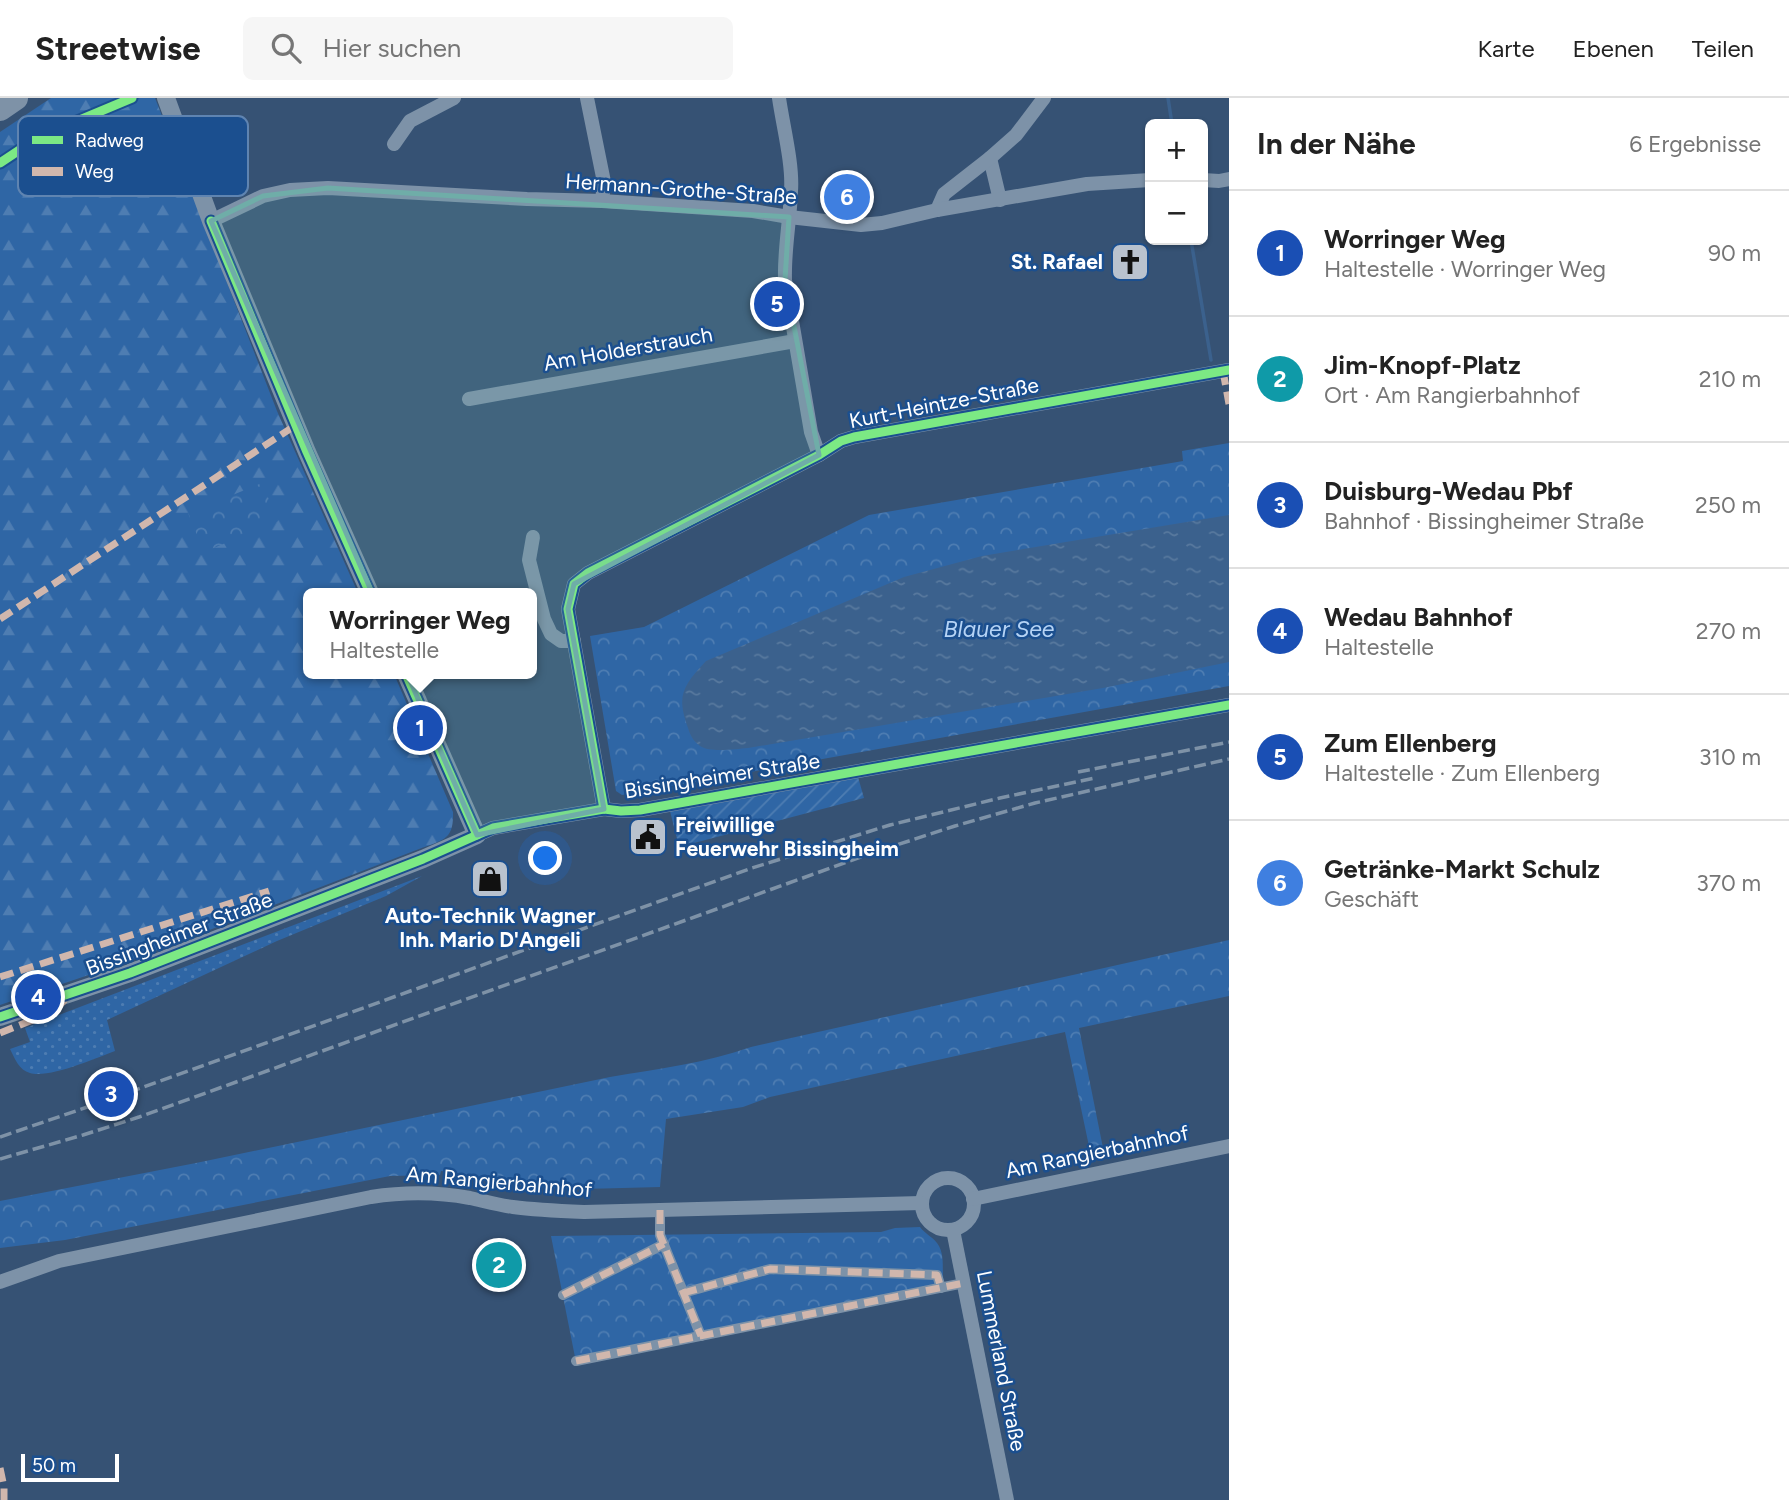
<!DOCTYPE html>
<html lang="de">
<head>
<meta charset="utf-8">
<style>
	body { margin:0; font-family:Figtree,sans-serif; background:#f6f6f6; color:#222 }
	.controls { position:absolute; right:21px; top:21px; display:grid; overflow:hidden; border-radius:10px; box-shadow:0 2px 5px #0004 }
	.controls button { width:63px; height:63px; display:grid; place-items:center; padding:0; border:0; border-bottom:2px solid #e0e0e0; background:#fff; color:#222; font:35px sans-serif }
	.scale { position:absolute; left:21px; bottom:18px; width:98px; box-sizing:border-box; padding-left:7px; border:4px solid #fff; border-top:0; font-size:19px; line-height:24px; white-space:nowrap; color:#fff; -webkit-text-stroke:5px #1b4f8f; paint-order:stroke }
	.you { position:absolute; left:546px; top:761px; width:24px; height:24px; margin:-18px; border:5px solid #fff; border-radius:50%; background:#1a73e8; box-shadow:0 0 0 10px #1a73e833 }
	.badge { display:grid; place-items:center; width:46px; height:46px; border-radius:50%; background:#666a6f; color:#fff; font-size:23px; font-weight:700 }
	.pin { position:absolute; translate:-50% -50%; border:4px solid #fff; box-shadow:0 2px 7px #0006 }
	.popup { position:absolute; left:303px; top:490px; width:234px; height:91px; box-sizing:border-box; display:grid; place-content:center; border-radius:10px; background:#fff; filter:drop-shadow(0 2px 5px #0005); font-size:23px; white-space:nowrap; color:#767676 }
	.popup b { font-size:26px; color:#222 }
	.popup::after { content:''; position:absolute; left:50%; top:100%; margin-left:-14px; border:14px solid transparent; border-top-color:#fff }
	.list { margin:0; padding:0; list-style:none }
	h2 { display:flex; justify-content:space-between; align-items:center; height:91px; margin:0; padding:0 28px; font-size:30px }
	h2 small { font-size:23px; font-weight:400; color:#767676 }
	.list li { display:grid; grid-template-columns:46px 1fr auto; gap:21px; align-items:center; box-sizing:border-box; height:126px; padding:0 28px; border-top:2px solid #e0e0e0 }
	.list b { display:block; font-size:26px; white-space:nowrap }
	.list p { margin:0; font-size:23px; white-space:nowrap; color:#767676 }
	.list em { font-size:23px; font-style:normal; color:#767676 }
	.icon { flex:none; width:38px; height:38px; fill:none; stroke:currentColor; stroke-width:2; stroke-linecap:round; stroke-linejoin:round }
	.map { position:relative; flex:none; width:1229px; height:1402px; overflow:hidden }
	header { display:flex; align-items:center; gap:42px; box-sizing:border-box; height:98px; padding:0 35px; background:#fff; border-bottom:2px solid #e0e0e0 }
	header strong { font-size:33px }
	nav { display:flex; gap:38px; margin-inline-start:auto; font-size:24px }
	.search { width:490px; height:63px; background:#f6f6f6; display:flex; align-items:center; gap:18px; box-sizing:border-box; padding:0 24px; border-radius:10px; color:#767676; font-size:26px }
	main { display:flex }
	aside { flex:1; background:#fff }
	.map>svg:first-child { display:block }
	.grass { fill:url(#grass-dots) }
	.forest { fill:url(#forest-firs) }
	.park { fill:url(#park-crowns) }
	.garden { fill:url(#garden-furrows) }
	.water { fill:url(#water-ripples) }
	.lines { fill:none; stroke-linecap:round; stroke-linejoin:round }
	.stream { stroke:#3b618d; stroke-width:3.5 }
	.pedestrian { stroke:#7d92a8; stroke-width:10 }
	.minor { stroke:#7d92a8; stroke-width:14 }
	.tertiary { stroke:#7d92a8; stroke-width:18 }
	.motorway { stroke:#7e92a7; stroke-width:24 }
	.rail { stroke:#7e92a7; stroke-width:3.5; stroke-dasharray:12 5; stroke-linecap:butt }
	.quiet { stroke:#d1b7ad; stroke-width:7; stroke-dasharray:14 7; stroke-linecap:butt }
	.cycleway-casing { stroke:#1b4f8f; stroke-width:13 }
	.cycleway { stroke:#7ce984; stroke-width:9 }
	.marked { fill:#6fada8; fill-opacity:0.2; stroke:#6fada8; stroke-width:5; stroke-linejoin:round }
	.labels { text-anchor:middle; stroke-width:5; stroke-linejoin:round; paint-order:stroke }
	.street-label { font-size:21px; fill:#fff; stroke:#1b4f8f }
	.poi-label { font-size:21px; font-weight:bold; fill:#fff; stroke:#1b4f8f; text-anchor:end }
	.water-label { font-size:23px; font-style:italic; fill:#b5d3f5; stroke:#1b4f8f }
	.key { fill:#1b4f8f; stroke:#5f84b1; stroke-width:2 }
	.key-label { font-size:19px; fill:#fff }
</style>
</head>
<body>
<header>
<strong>Streetwise</strong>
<div class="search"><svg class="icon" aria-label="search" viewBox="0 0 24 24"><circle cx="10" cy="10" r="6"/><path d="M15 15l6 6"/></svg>Hier suchen</div>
<nav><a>Karte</a><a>Ebenen</a><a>Teilen</a></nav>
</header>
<main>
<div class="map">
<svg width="1229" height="1402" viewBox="0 0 1229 1402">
	<defs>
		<pattern id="grass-dots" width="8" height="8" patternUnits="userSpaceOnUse" patternTransform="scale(1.75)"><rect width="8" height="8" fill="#2f66a5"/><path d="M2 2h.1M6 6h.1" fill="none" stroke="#4e7db2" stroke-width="1.8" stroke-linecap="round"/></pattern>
		<pattern id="forest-firs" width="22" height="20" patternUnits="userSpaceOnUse" patternTransform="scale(1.75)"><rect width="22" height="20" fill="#2f66a5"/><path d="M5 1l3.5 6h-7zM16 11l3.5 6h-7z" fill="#4e7db2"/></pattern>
		<pattern id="park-crowns" width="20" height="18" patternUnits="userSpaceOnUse" patternTransform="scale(1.75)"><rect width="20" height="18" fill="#2f66a5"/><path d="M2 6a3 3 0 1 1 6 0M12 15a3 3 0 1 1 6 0" fill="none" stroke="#4e7db2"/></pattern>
		<pattern id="garden-furrows" width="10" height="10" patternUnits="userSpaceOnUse" patternTransform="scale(1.75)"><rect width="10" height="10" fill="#2f66a5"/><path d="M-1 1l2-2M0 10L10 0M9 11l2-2" fill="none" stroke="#4e7db2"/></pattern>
		<pattern id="water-ripples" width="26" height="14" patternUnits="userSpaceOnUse" patternTransform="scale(1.75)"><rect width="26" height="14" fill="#3b618d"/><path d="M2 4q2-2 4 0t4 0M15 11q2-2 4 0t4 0" fill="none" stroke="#58799e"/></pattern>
	</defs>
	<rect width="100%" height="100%" fill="#365274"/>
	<path class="grass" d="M422 778 386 798 277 843 107 922 115 953C96 960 48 981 30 975 19 972 15 961 10 951L30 944 25 930Z"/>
	<path class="forest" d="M51 0H155L277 313 358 495H308V576H394L453 714C454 743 442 742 419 751L124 865 0 907V34Z"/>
	<g class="park">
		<polygon points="1229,345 1229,588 622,697 616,693 590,538 644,529 869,417 1183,363 1182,353"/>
		<polygon points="262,385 278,423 204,454 188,415"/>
		<path d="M1229 842V898L1079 930 1103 1050 1090 1053 1065 934 770 999 743 1009 666 1021 660 1089C616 1090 571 1093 527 1088 498 1084 470 1076 441 1073L440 1077 390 1078 65 1142 0 1150V1103L196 1065 610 979C657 971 706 965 751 949Z"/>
		<path d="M920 1129C925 1136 933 1139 937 1145 946 1157 941 1172 944 1185L575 1259 551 1138 881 1134 895 1130Z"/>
	</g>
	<polygon class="garden" points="858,679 864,700 679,749 670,713"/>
	<path class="water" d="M1229 417V564L1103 590 748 650C735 651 711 655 700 648 694 644 690 637 688 630 676 597 683 588 706 563L904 479 982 458Z"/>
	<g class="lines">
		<g class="stream">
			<polyline points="1168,0 1172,26"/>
			<polyline points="1191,142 1211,262"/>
		</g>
		<g class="pedestrian">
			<polyline points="660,1112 660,1137 701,1238"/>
			<polyline points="683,1195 770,1171 937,1177 941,1190"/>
			<polyline points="563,1197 664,1146"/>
			<polyline points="576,1263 964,1185"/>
		</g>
		<g class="minor">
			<polyline points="587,0 604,84 602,103"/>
			<path d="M779 0C783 28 793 66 791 93 790 123 784 152 785 182L811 334 819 357"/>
			<polyline points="394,46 410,23 454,0"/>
			<polyline points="990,60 1000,102"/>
			<polyline points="1203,82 1219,83 1229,81"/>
			<polyline points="937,112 944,96 990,60 1016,37 1044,0"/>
			<polyline points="211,123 263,98 290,92 328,90 527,101 602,103 753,113 789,119 861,127 882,125 937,112 1087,86 1150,82"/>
			<polyline points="469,301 795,243"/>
			<polyline points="533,439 529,462 544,521 551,536 561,543 574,543"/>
			<polyline points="604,711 568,511 574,486 588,475 819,357 841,343 854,339 1229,272"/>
			<polyline points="477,737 493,730 604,711 621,713 640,712 1229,607"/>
			<circle cx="948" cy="1106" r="26"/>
			<polyline points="973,1101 1229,1048"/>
			<polyline points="953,1132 1007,1402"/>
			<path d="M0 1184 59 1163 371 1099C404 1094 437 1094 470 1100 484 1103 498 1107 513 1109 536 1112 560 1113 584 1114L921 1105"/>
		</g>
		<g class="tertiary">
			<polyline points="166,0 211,123 307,354 370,495"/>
			<polyline points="0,919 130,875 423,761 477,737 406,576"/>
		</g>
		<polyline class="motorway" points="0,11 16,0"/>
		<g class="rail">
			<polyline points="1078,674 1229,644"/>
			<polyline points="0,1039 102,1004 752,770 890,727 1000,700 1095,680"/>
			<polyline points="0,1061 83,1037 139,1019 875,754 955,728 1035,705 1229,661"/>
		</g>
		<g class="quiet">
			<polyline points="1223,273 1229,306"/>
			<polyline points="0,521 296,327"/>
			<polyline points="0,879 269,793"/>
			<polyline points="0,935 52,914 65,902"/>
			<polyline points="660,1112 660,1137 701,1238"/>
			<polyline points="683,1195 770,1171 937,1177 941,1190"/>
			<polyline points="563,1197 664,1146"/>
			<polyline points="576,1263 964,1185"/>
			<polyline points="0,1370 4,1389 4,1402"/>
		</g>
		<defs>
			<g id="cycleway">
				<polyline points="0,65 39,39 132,0"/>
				<polyline points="211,123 307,354 370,495"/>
				<polyline points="406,576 477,737"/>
				<polyline points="604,711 568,511 574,486 588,475 819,357 841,343 854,339 1229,272"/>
				<polyline points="0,919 130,875 423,761 493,730 604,711 621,713 640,712 1229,607"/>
			</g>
		</defs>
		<use href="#cycleway" class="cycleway-casing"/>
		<use href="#cycleway" class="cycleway"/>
	</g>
	<path class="marked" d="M328 90 789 119 785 182 819 357 574 486 568 511 604 711 477 737 211 123 263 98Z"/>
	<defs>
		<symbol id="church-square" viewBox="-11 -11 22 22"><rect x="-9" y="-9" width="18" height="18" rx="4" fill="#b9c2ce" stroke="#1b4f8f"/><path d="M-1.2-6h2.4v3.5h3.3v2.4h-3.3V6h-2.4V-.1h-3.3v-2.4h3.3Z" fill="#111"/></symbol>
		<symbol id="civic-square" viewBox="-11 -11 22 22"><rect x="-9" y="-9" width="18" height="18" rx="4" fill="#b9c2ce" stroke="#1b4f8f"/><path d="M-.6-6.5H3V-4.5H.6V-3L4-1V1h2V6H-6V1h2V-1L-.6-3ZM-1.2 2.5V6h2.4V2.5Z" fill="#111"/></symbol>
		<symbol id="shop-square" viewBox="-11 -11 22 22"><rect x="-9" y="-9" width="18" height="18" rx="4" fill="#b9c2ce" stroke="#1b4f8f"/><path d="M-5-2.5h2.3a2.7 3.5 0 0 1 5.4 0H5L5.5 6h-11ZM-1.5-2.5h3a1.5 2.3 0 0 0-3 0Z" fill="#111"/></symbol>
	</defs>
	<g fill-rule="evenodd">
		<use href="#church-square" x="1108" y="142" width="44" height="44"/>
		<use href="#civic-square" x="626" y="717" width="44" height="44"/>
		<use href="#shop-square" x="468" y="759" width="44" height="44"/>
	</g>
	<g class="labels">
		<g class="street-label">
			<text transform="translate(681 91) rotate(4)" y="7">Hermann-Grothe-Straße</text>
			<text transform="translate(628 251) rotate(-10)" y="7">Am Holderstrauch</text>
			<text transform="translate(944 305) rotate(-11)" y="7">Kurt-Heintze-Straße</text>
			<text transform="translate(722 678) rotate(-9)" y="7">Bissingheimer Straße</text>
			<text transform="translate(179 836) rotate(-21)" y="7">Bissingheimer Straße</text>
			<text transform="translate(1097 1054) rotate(-12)" y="7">Am Rangierbahnhof</text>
			<text transform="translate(499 1084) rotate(5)" y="7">Am Rangierbahnhof</text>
			<text transform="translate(1001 1263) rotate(79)" y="7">Lummerland Straße</text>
		</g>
		<g class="poi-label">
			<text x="1103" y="171">St. Rafael</text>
			<text x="675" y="734" text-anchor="start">Freiwillige<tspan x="675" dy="24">Feuerwehr Bissingheim</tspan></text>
			<text x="490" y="825" text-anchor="middle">Auto-Technik Wagner<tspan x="490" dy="24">Inh. Mario D'Angeli</tspan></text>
		</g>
		<g class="water-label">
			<text x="999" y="539">Blauer See</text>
		</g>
	</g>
	<rect x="18" y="18" width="230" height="80" rx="10" class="key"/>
	<rect x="32" y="38" width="31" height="8" fill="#7ce984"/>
	<rect x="32" y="69" width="31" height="9" fill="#d1b7ad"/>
	<g class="key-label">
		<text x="75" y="49">Radweg</text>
		<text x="75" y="80">Weg</text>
	</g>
</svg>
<div class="controls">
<button>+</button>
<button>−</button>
</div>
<div class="scale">50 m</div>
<div class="you"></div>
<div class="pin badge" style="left:420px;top:630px;background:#1a4fb4">1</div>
<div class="popup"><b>Worringer Weg</b>Haltestelle</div>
<div class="pin badge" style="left:499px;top:1167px;background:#0f9aa8">2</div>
<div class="pin badge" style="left:111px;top:996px;background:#1a4fb4">3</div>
<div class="pin badge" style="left:38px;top:899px;background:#1a4fb4">4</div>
<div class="pin badge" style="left:777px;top:206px;background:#1a4fb4">5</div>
<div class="pin badge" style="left:847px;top:99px;background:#3f7fe0">6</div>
</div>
<aside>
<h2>In der Nähe<small>6 Ergebnisse</small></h2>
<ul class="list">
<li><span class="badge" style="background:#1a4fb4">1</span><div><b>Worringer Weg</b><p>Haltestelle · Worringer Weg</p></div><em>90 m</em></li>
<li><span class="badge" style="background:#0f9aa8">2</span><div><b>Jim-Knopf-Platz</b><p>Ort · Am Rangierbahnhof</p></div><em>210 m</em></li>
<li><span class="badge" style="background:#1a4fb4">3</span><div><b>Duisburg-Wedau Pbf</b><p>Bahnhof · Bissingheimer Straße</p></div><em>250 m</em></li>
<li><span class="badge" style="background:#1a4fb4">4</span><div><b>Wedau Bahnhof</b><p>Haltestelle</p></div><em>270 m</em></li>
<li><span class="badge" style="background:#1a4fb4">5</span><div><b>Zum Ellenberg</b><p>Haltestelle · Zum Ellenberg</p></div><em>310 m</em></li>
<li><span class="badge" style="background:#3f7fe0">6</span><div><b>Getränke-Markt Schulz</b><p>Geschäft</p></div><em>370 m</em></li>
</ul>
</aside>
</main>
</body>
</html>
